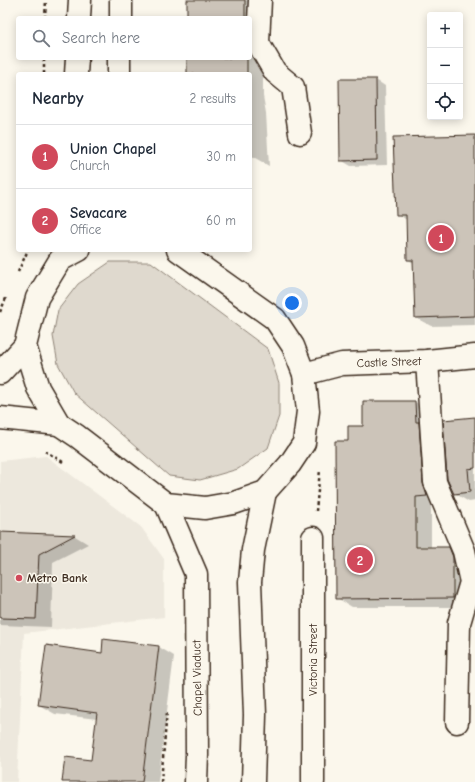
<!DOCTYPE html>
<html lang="en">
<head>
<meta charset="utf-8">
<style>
	body { margin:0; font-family:"Comic Neue",sans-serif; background:#f2f2f3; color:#1f2937 }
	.controls { position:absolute; right:12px; top:12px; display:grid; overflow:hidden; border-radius:4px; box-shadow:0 2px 10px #0003 }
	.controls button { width:36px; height:36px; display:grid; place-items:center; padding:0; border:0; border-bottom:1px solid #e0e1e3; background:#fff; color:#1f2937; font:20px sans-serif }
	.you { position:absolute; left:292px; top:303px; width:14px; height:14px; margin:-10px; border:3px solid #fff; border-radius:50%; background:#1a73e8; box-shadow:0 0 0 6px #1a73e833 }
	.badge { display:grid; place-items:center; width:26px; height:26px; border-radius:50%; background:#d1495b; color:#fff; font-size:13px; font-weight:700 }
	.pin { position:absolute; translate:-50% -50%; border:2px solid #fff; box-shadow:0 1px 4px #0006 }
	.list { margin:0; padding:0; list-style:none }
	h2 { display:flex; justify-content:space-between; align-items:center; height:52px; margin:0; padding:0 16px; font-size:17px }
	h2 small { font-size:13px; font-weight:400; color:#747a83 }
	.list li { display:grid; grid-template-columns:26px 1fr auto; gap:12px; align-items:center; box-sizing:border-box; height:64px; padding:0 16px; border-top:1px solid #e0e1e3 }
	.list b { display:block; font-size:15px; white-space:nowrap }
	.list p { margin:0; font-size:13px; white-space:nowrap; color:#747a83 }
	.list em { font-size:13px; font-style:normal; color:#747a83 }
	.icon { flex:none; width:22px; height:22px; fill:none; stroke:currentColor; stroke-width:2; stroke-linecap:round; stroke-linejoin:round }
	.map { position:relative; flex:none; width:475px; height:782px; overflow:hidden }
	.search { position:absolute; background:#fff; box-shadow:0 2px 10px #0003; left:16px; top:16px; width:236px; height:44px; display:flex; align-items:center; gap:10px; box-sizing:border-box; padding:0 14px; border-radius:4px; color:#747a83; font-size:15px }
	.panel { position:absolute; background:#fff; box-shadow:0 2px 10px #0003; left:16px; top:72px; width:236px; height:180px; border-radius:4px }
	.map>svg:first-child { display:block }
	.built { fill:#ede8dd }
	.green { fill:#dfd9ce; stroke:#8d8276 }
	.shadow { fill:#0003 }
	.building { fill:#ccc4b9; stroke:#3b2a1e }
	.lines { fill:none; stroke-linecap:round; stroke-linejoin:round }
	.minor-casing { stroke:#3b2a1e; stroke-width:25 }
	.highway-casing { stroke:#3b2a1e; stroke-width:25 }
	.path { stroke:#3b2a1e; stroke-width:2.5; stroke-dasharray:3 3; stroke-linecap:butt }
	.minor { stroke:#fbf7ec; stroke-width:22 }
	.highway { stroke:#fbf7ec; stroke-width:22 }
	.poi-dot { fill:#d1495b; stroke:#fbf7ec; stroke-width:1.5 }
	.labels { text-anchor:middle; stroke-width:3; stroke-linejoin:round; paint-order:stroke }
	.street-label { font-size:12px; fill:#3b2a1e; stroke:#fbf7ec }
	.poi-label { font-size:12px; font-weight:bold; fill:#3b2a1e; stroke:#fbf7ec; text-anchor:start }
</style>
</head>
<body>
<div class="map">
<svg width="475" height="782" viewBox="0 0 475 782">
	<rect width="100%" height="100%" fill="#fbf7ec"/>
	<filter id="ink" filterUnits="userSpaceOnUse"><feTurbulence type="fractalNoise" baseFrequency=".025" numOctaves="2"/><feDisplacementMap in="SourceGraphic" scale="8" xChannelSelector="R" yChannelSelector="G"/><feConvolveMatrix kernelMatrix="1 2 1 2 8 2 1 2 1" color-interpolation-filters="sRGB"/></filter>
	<g filter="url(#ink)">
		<polygon class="built" points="46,456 141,527 164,559 164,617 24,633 17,782 0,782 0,461"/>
		<polygon class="green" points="110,262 151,262 268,349 279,383 279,416 268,448 238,469 200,480 169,476 74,393 58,364 53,336 58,310 78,284"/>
		<g class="shadow">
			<polygon points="188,0 263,0 263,96 266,113 269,166 250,155 250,74 188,74 188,58 250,58 250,18 188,18"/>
			<polygon points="376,80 385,86 387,165 351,166 341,160"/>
			<polygon points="475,136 475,325 431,326 416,318 414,263 408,260 407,220 397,214"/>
			<polygon points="364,402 415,402 430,410 442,505 431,506 431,548 448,548 464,556 468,607 352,607 337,598 349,442 364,427"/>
			<polygon points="475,418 475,501 469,502 454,493"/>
			<polygon points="0,533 75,536 88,544 53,562 51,627 0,625"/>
			<polygon points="104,640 159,647 174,656 158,782 63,782 92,761 97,719 55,714 39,705 103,654"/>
		</g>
		<g class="building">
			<rect x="187" y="0" width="58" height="18"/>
			<rect x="187" y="58" width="60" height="16"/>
			<polygon points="339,79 376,79 377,160 340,161"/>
			<polygon points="475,135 475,316 415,318 413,260 407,260 406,215 396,215 393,137"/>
			<polygon points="363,401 415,401 416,422 419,422 423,483 427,496 416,497 416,547 449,547 453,557 453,598 336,599 335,441 348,441 348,426 363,426"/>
			<polygon points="475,417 475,468 468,469 470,492 454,494 447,479 443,420"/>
			<polygon points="0,532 75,535 39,554 36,619 0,618"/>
			<polygon points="103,639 159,646 142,782 62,782 65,757 91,760 97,713 38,705 46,645 102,653"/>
		</g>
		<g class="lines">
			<defs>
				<g id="minor">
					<polyline points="260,0 258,43 275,72 293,87 300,133"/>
					<polyline points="427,361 435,482 464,551 471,582 459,623 457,722"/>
					<polyline points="0,373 25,346"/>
					<polyline points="304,374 342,364 427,361 475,356"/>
					<polyline points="0,418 59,424"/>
					<polyline points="313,782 313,538"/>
				</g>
				<g id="highway">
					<polyline points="79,18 80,0"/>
					<polyline points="121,18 121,0"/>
					<polyline points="76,74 77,58"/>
					<polyline points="119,74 119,58"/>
					<polyline points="79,250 60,260 37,298 25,346 38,388 59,424 77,436 166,504 205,508 234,503 265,492 290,464 304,443 308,411 304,374 293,346 275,319 178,250"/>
					<polyline points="166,504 196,574 197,755 196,782"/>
					<polyline points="253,782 255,715 250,582 253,550 265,492"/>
				</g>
			</defs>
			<use href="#minor" class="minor-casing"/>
			<use href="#highway" class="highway-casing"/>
			<g class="path">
				<polyline points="45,18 46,0"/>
				<polyline points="44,74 44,58"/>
				<polyline points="18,272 28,250"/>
				<polyline points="0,312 7,296"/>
				<polyline points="45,451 63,462"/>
				<polyline points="316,511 320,470"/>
				<polyline points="161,782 167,711"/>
			</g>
			<use href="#minor" class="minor"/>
			<use href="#highway" class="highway"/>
		</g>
	</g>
	<circle class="poi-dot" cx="19" cy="578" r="4"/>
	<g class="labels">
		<g class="street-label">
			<text transform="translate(389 362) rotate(-2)" y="4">Castle Street</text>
			<text transform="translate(313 660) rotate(-90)" y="4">Victoria Street</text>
			<text transform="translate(197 678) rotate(-91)" y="4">Chapel Viaduct</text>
		</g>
		<g class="poi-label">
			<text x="27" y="582">Metro Bank</text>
		</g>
	</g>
</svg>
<div class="controls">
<button>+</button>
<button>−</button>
<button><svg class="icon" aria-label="locate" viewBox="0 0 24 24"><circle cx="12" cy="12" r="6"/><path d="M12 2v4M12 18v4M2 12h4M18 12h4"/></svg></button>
</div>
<div class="you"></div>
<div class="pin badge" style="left:441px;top:238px">1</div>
<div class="pin badge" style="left:360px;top:560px">2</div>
<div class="search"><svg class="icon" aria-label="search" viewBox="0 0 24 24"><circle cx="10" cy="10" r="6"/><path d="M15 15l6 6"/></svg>Search here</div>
<section class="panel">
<h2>Nearby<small>2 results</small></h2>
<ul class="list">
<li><span class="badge">1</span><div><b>Union Chapel</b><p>Church</p></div><em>30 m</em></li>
<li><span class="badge">2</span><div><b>Sevacare</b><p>Office</p></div><em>60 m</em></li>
</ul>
</section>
</div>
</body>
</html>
